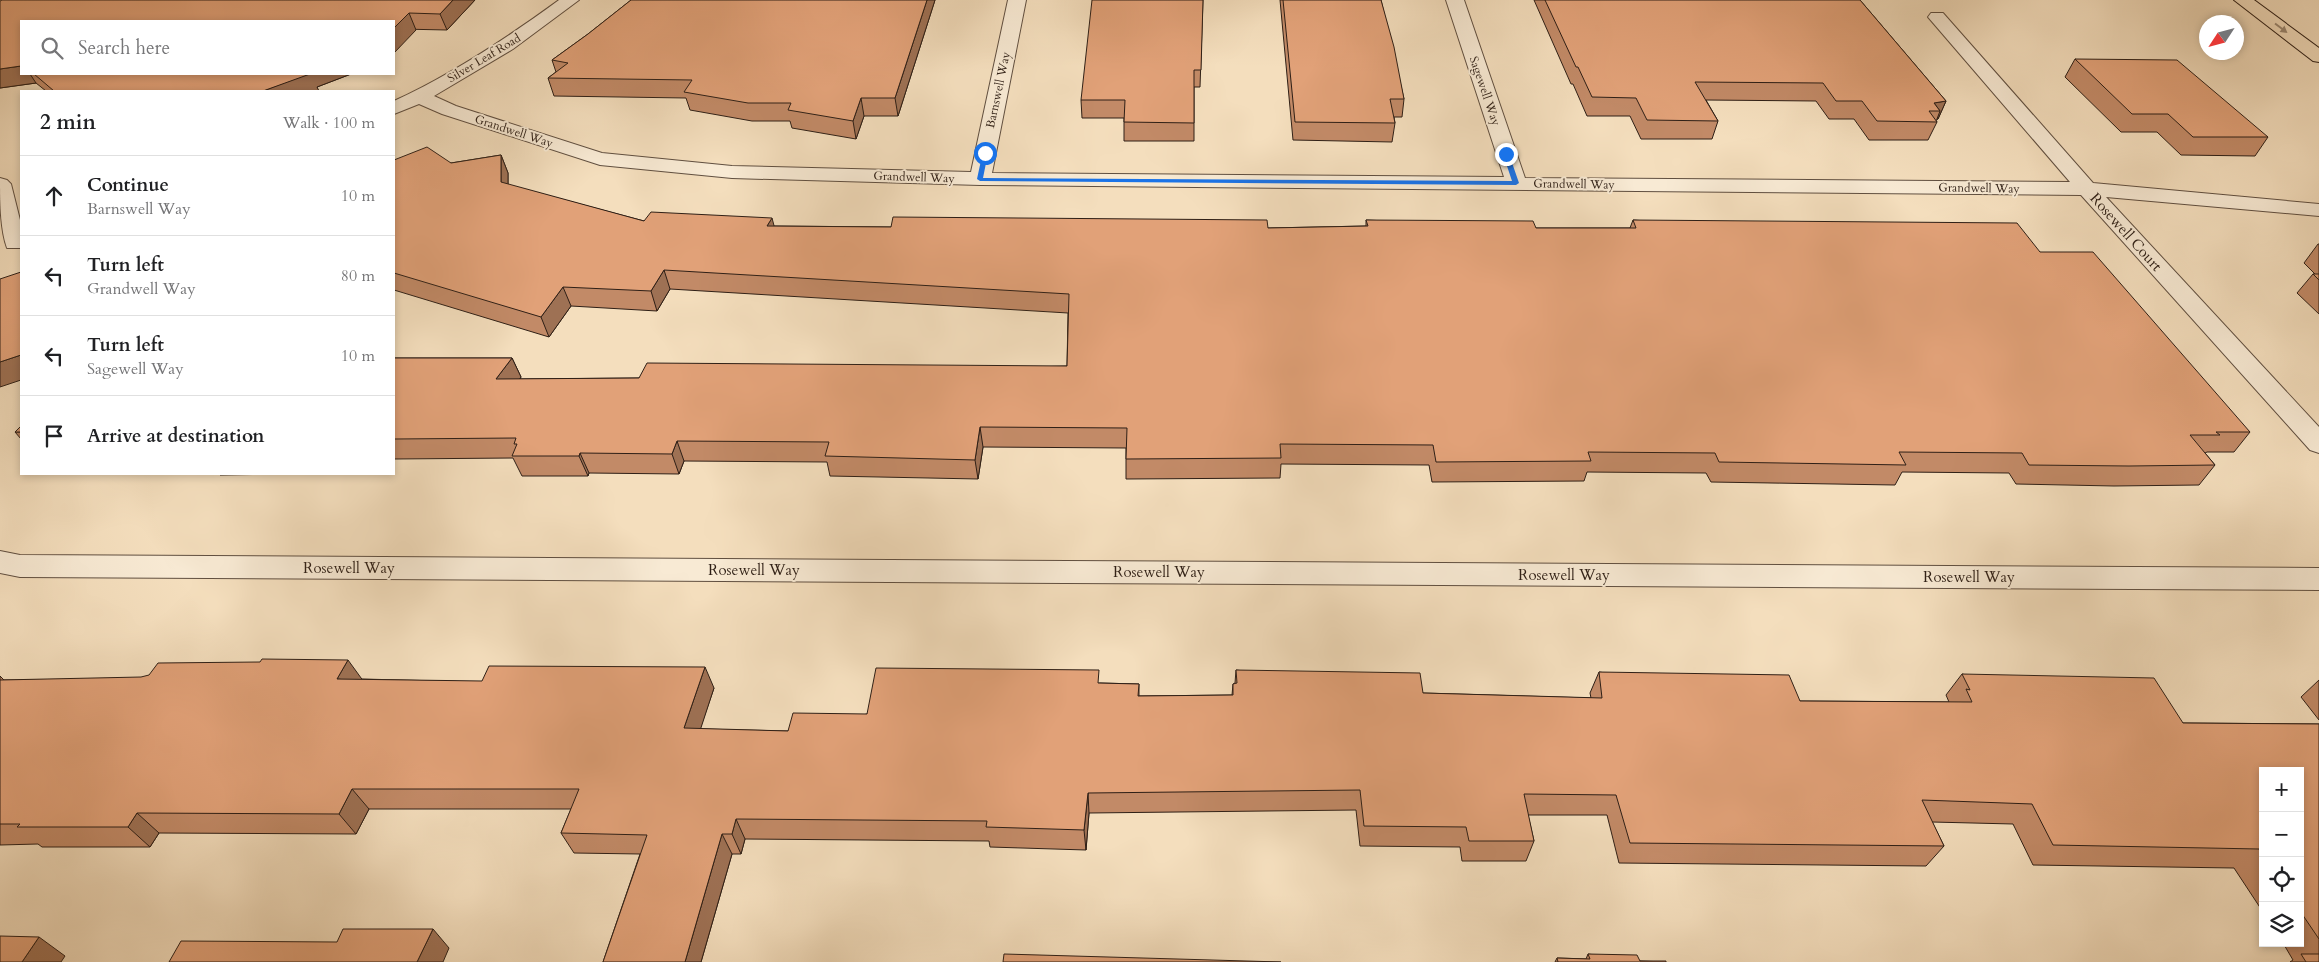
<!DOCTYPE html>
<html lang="en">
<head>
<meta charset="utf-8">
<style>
	body { margin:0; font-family:Cardo,serif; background:#f2f2f2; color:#202124 }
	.controls { position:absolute; right:15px; bottom:15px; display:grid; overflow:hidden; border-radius:0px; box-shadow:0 2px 8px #0003 }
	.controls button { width:45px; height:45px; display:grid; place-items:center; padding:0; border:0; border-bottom:1px solid #e0e0e0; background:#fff; color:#202124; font:25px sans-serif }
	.compass { position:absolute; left:2199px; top:15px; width:45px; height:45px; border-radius:50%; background:#fff; box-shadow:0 2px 8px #0003; rotate:234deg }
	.stop { position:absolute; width:15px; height:15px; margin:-11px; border:4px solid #1a73e8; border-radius:50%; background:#fff }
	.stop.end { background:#1a73e8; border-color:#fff; box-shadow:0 1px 5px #0008 }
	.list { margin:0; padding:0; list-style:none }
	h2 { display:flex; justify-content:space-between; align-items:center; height:65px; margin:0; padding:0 20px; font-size:21px }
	h2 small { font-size:16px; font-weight:400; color:#757577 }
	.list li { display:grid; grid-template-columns:32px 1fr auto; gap:15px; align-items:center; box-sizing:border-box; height:80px; padding:0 20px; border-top:1px solid #e0e0e0 }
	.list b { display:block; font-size:19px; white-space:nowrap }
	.list p { margin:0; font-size:16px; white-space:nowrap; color:#757577 }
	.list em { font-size:16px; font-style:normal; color:#757577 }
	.icon { flex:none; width:28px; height:28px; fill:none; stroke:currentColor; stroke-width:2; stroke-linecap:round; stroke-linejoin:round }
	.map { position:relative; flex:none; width:2319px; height:962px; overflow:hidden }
	.search { position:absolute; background:#fff; box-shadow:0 2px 8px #0003; left:20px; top:20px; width:375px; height:55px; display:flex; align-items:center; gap:12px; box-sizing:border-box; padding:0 18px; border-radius:0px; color:#757577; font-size:19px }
	.panel { position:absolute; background:#fff; box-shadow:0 2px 8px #0003; left:20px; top:90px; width:375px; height:385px; border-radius:0px }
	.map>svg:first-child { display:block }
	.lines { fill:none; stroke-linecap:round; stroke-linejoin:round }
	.minor-casing { stroke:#604f40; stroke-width:2 }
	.major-casing { stroke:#2e1f16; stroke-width:2 }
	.minor { fill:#f8ead4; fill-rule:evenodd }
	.major { fill:#f4debd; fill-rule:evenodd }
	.wall { fill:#c28a67; stroke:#2e1f16 }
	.shaded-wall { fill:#9e7154; stroke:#2e1f16 }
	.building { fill:#e1a178; stroke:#2e1f16 }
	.oneway { fill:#9b8872 }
	.route { fill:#1a73e8 }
	.labels { text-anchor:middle; stroke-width:4; stroke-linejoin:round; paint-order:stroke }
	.far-street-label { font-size:12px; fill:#2e1f16; stroke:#f8ead4 }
	.street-label { font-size:15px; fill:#2e1f16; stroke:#f8ead4 }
</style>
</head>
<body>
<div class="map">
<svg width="2319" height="962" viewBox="0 0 2319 962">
	<rect width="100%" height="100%" fill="#f4debd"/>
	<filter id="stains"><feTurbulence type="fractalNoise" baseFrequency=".004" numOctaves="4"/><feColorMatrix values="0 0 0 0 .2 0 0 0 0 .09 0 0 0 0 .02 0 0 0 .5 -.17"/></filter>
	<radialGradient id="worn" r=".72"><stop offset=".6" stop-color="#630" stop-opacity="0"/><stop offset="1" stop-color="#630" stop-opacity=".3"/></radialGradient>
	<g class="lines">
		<defs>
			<g id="minor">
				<path d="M559 0H579L513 49 434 96 456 106 602 153 732 166 971 172 1008 0H1026L992 173 1504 177 1446 0H1464L1525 178 2070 182 1928 17 1931 13H1943L2093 183 2319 204V216L2106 197 2319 427V453L2310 450 2081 195 980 185 732 178 600 165 442 114 419 104 394 114V101C453 74 507 38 559 0Z"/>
				<path d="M0 178 7 180 11 184 21 224V248H7C0 229 0 199 0 178Z"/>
				<polygon points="0,551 20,555 2319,568 2319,590 20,577 0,573"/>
			</g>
			<polygon id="major" points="2234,0 2254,0 2319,48 2319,62 2313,61"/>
		</defs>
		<use href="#minor" class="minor-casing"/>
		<use href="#major" class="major-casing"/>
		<use href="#minor" class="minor"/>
		<use href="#major" class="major"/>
	</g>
	<g class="wall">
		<polygon points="2,0 475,0 447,30 21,21 21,74 351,74 317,87 318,91 46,91 36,83 0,88"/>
		<polygon points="631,0 935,0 898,116 864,116 856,139 792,128 790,121 752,121 690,110 686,98 554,96 548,78 556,72 552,60 588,34"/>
		<polygon points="1203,0 1200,87 1194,87 1194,141 1124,141 1124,118 1082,118 1081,100"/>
		<polygon points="1280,0 1381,0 1404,99 1402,117 1394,117 1395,123 1392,142 1293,140"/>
		<polygon points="1534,0 1860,0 1946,101 1938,119 1936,120 1937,122 1928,140 1869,140 1854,119 1829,119 1816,101 1706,100 1718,121 1712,139 1641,139 1630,116 1587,116 1573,84 1571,84"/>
		<polygon points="2075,59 2268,137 2255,156 2181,155 2157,132 2121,132 2065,77"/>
		<polygon points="501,155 508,173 508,185 644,221 774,226 891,227 1268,228 1366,226 1366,220 1536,228 1630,228 1633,220 2040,252 2250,432 2234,452 2207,452 2205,453 2215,465 2199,485 2114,486 2016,484 2009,473 1902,472 1895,485 1711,482 1706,473 1587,472 1584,481 1432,482 1429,465 1281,464 1280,478 1126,479 1126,448 983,447 978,479 830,476 827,462 684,461 679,474 589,473 588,476 522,476 513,458 394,459 394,358 512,358 521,377 520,379 639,378 1067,366 1068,313 670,289 657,311 571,306 549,337 394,290 394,160 451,163"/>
		<polygon points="2318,244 2319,244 2319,314 2297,293 2313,274 2315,274 2304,263"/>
		<polygon points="15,432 21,432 21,439"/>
		<polygon points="219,474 287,474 220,475"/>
		<polygon points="1236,670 1423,693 1591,698 1590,693 1599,672 1800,701 1949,702 1946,695 1962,674 2183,723 2319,724 2319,962 2290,962 2293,960 2283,943 2300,943 2300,771 2263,771 2263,912 2234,868 2033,865 2013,824 1932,822 1944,846 1926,866 1619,863 1607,815 1528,815 1534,841 1526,861 1462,861 1460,847 1360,846 1356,810 1089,813 1086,850 990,847 989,841 745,839 741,854 732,854 701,962 603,962 640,854 574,853 561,833 571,809 369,809 356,834 159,833 150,847 42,847 38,844 0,845 0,676 4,680 362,679 714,688 700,729 788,731 867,714 1100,683 1139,684 1139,696 1232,695 1233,684 1235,683"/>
		<polygon points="2319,680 2319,720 2301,697"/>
		<polygon points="1588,954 1640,961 1666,962 1555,962 1557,958 1586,959"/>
	</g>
	<g class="shaded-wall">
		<polygon points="453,0 475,0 447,30 440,14"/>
		<polygon points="927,0 935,0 898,116 895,98"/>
		<polygon points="409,13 416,30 394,53 394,28"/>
		<polygon points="21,66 21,74 30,74 36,83 0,88 0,69"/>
		<polygon points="306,74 351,74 317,87 319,91 263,91"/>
		<polygon points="861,98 864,116 856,139 853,121"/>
		<polygon points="1946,101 1938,119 1937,119 1940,111 1934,103"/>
		<polygon points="501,155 508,173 508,201 501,182"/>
		<polygon points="772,218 777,237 767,226"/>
		<polygon points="664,270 670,289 657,311 651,291"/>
		<polygon points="563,287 571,306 549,337 541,317"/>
		<polygon points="21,355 21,380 0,387 0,362"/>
		<polygon points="512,358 521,377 506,399 496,379"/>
		<polygon points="980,427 983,447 978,479 975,460"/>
		<polygon points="677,441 684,461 679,474 672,454"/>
		<polygon points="580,453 589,473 588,476 579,456"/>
		<polygon points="348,660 364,682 337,679"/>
		<polygon points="705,667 714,688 694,749 684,728"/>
		<polygon points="352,789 369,809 356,834 339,814"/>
		<polygon points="1088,793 1089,813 1086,850 1084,830"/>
		<polygon points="137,813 159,833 150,847 128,827"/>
		<polygon points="736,819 745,839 741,854 732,834"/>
		<polygon points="722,834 732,854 701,962 685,962"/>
		<polygon points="433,929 449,948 443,962 417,962"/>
		<polygon points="39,937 65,956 61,962 22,962"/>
	</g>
	<g class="building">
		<polygon points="2,0 453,0 440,14 409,13 394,28 394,21 21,21 21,66 0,69 0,1"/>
		<polygon points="631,0 927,0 895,98 861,98 853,121 788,110 791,103 748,103 684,92 692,80 548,78 568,63 552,60 588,34"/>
		<polygon points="1092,0 1203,0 1201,70 1194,70 1194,123 1124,122 1125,100 1081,100"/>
		<polygon points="1283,0 1381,0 1394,47 1404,99 1390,99 1395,123 1295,122"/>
		<polygon points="1545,0 1860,0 1946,101 1934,103 1940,111 1929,111 1937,122 1877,121 1862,101 1836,101 1823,83 1695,82 1718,121 1647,120 1636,98 1592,97 1578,67 1576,67"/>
		<polygon points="2075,59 2177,60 2268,137 2193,137 2168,114 2132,114"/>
		<polygon points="34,74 310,74 263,91 54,91"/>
		<polygon points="427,147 451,163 501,155 501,182 644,221 651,212 772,218 767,226 891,227 893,217 1267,220 1268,228 1368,226 1366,220 1533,221 1536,228 1636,228 1633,220 2017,223 2040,252 2093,252 2250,432 2216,432 2220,435 2190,435 2215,465 2129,466 2029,465 2022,453 1899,452 1906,465 1719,462 1715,453 1588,452 1591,461 1436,462 1433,445 1280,444 1281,458 1126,459 1127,428 980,427 975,460 825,456 829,442 677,441 672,454 580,453 579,456 512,456 517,444 514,444 516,438 394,439 394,358 512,358 496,379 639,378 647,363 1067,366 1069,294 664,270 651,291 563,287 541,317 394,273 394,160"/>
		<polygon points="21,272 21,355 0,362 0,279"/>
		<polygon points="2313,274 2319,274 2319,280"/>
		<polygon points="21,426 21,432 15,432"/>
		<polygon points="262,659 348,660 337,679 482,681 489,666 705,667 684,728 788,731 793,713 867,714 876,668 1099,670 1098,683 1139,684 1138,696 1233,695 1233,684 1237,683 1236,670 1420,673 1423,693 1602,698 1599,672 1789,675 1800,701 1972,702 1966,689 1970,690 1962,674 2154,678 2183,723 2319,724 2319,939 2300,911 2300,771 2263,771 2263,855 2259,849 2053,845 2032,804 1922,800 1944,846 1630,843 1616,795 1524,794 1534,841 1469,841 1466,827 1364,826 1360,790 1088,793 1084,830 986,827 987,821 736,819 732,834 722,834 685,962 603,962 647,835 561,833 579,789 352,789 339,814 137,813 128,827 17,827 20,824 0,824 0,680 141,677 149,675 158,663 260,662"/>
		<polygon points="343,929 433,929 417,962 169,962 181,941 337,942"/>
		<polygon points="0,936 39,937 22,962 0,962"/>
		<polygon points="1004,954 1281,962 1003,962"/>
		<polygon points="1588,954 1637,955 1640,961 1666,961 1666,962 1558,962 1557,958 1590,959"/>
		<polygon points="2301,954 2319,954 2319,962 2306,962"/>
	</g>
	<defs><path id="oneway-solid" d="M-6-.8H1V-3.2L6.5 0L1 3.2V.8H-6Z" transform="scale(1.25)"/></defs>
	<use class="oneway" href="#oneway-solid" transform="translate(2281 28) rotate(37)"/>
	<polygon class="route" points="983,151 988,153 983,178 1512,181 1503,154 1506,152 1509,154 1519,183 1516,185 980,181 977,179"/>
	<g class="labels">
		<g class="far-street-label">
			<text transform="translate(484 58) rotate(-31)" y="4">Silver Leaf Road</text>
			<text transform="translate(998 90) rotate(-78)" y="4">Barnswell Way</text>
			<text transform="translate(1485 91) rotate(71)" y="4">Sagewell Way</text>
			<text transform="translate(514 131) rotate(18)" y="4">Grandwell Way</text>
			<text transform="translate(914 177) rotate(2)" y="4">Grandwell Way</text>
			<text transform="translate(1574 184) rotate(1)" y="4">Grandwell Way</text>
			<text transform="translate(1979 188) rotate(1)" y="4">Grandwell Way</text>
		</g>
		<g class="street-label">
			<text transform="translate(2126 232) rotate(48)" y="5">Rosewell Court</text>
			<text x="349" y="573">Rosewell Way</text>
			<text x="754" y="575">Rosewell Way</text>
			<text x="1159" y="577">Rosewell Way</text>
			<text x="1564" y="580">Rosewell Way</text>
			<text x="1969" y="582">Rosewell Way</text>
		</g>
	</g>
	<rect width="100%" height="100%" filter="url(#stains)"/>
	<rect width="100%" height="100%" fill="url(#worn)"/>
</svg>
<div class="controls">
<button>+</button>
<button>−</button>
<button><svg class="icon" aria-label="locate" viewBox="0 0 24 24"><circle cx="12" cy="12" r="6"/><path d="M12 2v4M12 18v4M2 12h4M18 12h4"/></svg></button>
<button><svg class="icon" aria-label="layers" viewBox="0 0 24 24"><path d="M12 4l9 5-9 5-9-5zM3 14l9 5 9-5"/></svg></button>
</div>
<svg class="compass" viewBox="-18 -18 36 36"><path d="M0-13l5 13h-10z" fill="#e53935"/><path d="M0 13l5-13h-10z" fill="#757577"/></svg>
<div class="stop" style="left:985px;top:153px"></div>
<div class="stop end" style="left:1506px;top:154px"></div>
<div class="search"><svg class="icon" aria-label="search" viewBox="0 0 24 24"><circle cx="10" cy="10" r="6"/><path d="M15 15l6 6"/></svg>Search here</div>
<section class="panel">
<h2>2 min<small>Walk · 100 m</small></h2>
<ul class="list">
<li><svg class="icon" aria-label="ahead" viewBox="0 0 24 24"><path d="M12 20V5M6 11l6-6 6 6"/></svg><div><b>Continue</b><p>Barnswell Way</p></div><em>10 m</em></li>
<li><svg class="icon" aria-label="left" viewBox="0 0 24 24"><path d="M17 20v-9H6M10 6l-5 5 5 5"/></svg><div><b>Turn left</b><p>Grandwell Way</p></div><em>80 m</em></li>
<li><svg class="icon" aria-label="left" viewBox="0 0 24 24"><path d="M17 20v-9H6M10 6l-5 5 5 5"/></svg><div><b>Turn left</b><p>Sagewell Way</p></div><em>10 m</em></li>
<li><svg class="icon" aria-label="arrive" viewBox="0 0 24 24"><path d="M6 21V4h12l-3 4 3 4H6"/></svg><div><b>Arrive at destination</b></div></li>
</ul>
</section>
</div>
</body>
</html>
